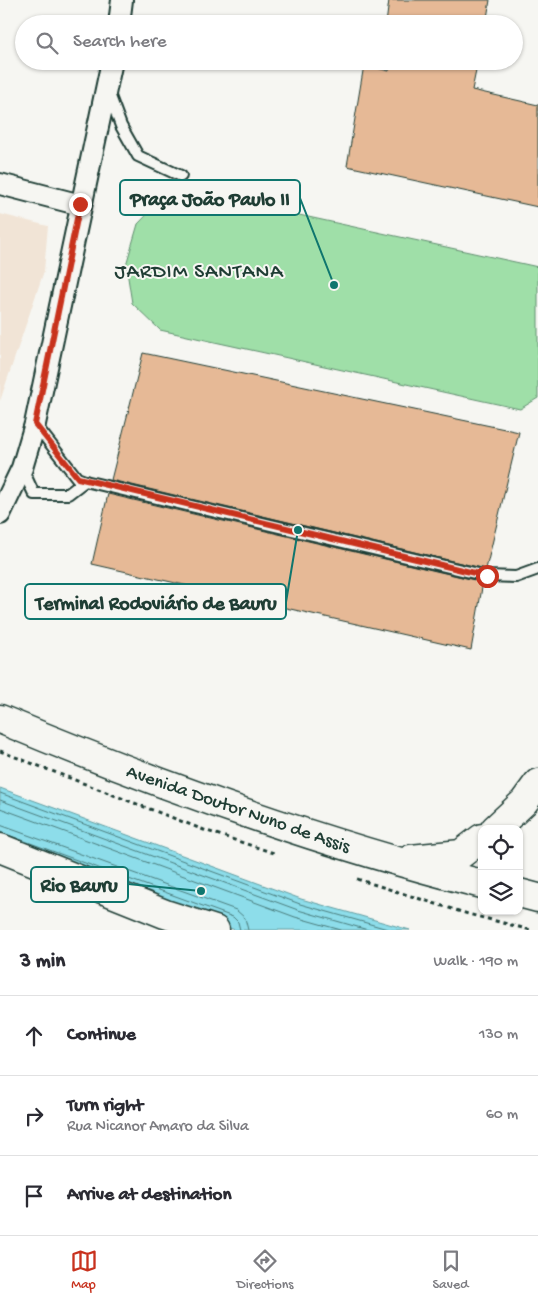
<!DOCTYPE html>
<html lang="en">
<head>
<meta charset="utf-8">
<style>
	body { margin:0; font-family:"Gochi Hand",sans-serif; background:#f2f2f3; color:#2b2b33 }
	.controls { position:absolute; right:15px; bottom:15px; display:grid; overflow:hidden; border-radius:10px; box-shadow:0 1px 4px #0004 }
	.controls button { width:45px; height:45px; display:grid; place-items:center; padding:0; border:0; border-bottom:1px solid #e1e1e2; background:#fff; color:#2b2b33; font:25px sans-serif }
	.stop { position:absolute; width:15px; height:15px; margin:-11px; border:4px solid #c8321e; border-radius:50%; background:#fff }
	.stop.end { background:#c8321e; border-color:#fff; box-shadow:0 1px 5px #0008 }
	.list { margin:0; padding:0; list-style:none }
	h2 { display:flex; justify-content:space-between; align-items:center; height:65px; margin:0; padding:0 20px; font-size:21px }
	h2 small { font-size:16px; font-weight:400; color:#7c7c81 }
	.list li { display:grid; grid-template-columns:32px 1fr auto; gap:15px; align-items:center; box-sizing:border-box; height:80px; padding:0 20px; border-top:1px solid #e1e1e2 }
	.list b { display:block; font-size:19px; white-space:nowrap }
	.list p { margin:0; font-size:16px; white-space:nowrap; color:#7c7c81 }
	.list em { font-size:16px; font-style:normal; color:#7c7c81 }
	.icon { flex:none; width:28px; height:28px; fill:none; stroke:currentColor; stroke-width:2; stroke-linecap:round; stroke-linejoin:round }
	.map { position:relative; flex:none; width:538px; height:930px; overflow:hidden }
	.search { position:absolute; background:#fff; box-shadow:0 1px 4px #0004; left:15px; right:15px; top:15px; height:55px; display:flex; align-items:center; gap:12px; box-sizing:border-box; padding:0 18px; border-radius:28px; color:#7c7c81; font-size:19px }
	.sheet { height:305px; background:#fff }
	nav { display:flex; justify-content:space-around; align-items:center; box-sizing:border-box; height:70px; border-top:1px solid #e1e1e2; background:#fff; font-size:14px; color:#7c7c81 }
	nav a { display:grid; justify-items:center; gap:2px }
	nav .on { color:#c8321e }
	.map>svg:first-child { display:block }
	.built { fill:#f1e4d6 }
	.green { fill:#9fdfa8; stroke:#5f8e6e }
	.water { fill:#8dddea; stroke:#619da1 }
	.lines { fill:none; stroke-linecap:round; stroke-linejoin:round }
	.shore { stroke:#4b7d7d; stroke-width:1 }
	.building { fill:#e6b996; stroke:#1f3d34 }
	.service-casing { stroke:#1f3d34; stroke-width:14 }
	.minor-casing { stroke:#1f3d34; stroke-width:24 }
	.secondary-casing { stroke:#1f3d34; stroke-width:31 }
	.path { stroke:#1f3d34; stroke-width:3; stroke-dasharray:4 4; stroke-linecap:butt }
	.service { stroke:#f6f6f2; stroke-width:10 }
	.minor { stroke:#f6f6f2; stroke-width:20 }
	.secondary { stroke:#f6f6f2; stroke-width:28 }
	.route { stroke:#c8321e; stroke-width:6 }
	.labels { text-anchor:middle; stroke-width:4; stroke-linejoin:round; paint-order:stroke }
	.street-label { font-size:19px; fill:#1f3d34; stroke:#f6f6f2 }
	.quarter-label { font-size:21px; letter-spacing:1px; fill:#1f3d34; stroke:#f6f6f2 }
	.leader { fill:none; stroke:#0f766e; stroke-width:2 }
	.callout-dot { fill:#0f766e; stroke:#f6f6f2; stroke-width:2 }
	.callout { fill:#f6f6f2; stroke:#0f766e; stroke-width:2 }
	.callout-label { font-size:20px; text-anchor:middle; font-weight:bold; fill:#1f3d34 }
</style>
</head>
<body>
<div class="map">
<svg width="538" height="930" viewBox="0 0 538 930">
	<rect width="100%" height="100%" fill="#f6f6f2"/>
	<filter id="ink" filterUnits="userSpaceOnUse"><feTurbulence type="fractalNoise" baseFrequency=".02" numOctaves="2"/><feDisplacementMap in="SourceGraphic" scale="10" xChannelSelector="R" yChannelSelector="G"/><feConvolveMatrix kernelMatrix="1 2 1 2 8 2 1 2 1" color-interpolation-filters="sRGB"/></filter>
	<g filter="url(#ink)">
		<polygon class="built" points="0,214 48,226 44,271 0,401"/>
		<polygon class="green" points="198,193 538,267 538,398 520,409 160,330 132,303 126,265 138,224 164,197"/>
		<polygon class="water" points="0,788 301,899 410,930 235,930 0,843"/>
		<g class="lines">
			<g class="shore">
				<polyline points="0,793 300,904 391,930"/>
				<polyline points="0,800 298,910 368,930"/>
				<polyline points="0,808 295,917 341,930"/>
				<polyline points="0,825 236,910 245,918 248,930"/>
				<polyline points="0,832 233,917 238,922 240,930"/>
			</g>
		</g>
		<g class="building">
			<polygon points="389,0 490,0 486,24 386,24"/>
			<polygon points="390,61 478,61 472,90 538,105 538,207 347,166 364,65 389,71"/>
			<polygon points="143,353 519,432 486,569 111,480"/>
			<polygon points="108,494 483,582 471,650 92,564"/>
		</g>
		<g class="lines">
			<defs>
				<g id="service">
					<polyline points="108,91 121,126 138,156 181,176"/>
					<polyline points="35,424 77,478 85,481 487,576 516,577 538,569"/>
					<polyline points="22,468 34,494 68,494 85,481"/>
				</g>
				<g id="minor">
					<polyline points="119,24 122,0"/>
					<polyline points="0,184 81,205"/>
					<polyline points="0,514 22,468 35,424 112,61"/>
				</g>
				<g id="secondary">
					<path d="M0 719C153 783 320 843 482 884"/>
					<polyline points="495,829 524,802 538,783"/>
					<polyline points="0,848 165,914 215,930"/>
					<polyline points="411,859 461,854 482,838"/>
					<polyline points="519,893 538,898"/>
				</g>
			</defs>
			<use href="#service" class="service-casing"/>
			<use href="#minor" class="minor-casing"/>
			<use href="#secondary" class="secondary-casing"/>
			<g class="path">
				<polyline points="0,751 204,830 277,854"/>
				<polyline points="357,879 468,914 531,930"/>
			</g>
			<use href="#service" class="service"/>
			<use href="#minor" class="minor"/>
			<use href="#secondary" class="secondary"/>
		</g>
	</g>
	<g class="lines" filter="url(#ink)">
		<polyline class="route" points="80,204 35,424 78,478 487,576"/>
	</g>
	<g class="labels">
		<g class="street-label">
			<text transform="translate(239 807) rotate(19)" y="7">Avenida Doutor Nuno de Assis</text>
		</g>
		<g class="quarter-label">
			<text x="199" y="277">JARDIM SANTANA</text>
		</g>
	</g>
	<path class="leader" d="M334 285L300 198M298 530L286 602M201 891L128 884"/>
	<g class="callout-dot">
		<circle cx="334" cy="285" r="5"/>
		<circle cx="298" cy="530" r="5"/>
		<circle cx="201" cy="891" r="5"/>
	</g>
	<g class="callout">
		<rect x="120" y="180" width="180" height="35" rx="5"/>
		<rect x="25" y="584" width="261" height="35" rx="5"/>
		<rect x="31" y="867" width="97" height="35" rx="5"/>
	</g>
	<g class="callout-label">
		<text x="210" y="205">Praça João Paulo II</text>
		<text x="156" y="609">Terminal Rodoviário de Bauru</text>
		<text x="79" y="891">Rio Bauru</text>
	</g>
</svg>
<div class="controls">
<button><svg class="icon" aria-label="locate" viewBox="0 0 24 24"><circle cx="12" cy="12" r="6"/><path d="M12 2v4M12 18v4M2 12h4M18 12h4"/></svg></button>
<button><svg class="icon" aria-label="layers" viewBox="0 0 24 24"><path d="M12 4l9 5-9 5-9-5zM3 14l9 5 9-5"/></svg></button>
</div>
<div class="stop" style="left:487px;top:576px"></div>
<div class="stop end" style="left:80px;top:204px"></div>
<div class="search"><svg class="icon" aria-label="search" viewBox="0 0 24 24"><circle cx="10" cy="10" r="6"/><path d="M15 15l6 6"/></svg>Search here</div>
</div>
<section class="sheet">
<h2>3 min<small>Walk · 190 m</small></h2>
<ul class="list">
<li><svg class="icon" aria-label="ahead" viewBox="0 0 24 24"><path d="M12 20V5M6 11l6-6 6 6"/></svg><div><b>Continue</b></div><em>130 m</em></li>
<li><svg class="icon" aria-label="right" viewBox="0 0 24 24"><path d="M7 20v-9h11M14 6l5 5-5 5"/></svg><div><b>Turn right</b><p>Rua Nicanor Amaro da Silva</p></div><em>60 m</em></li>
<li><svg class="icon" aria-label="arrive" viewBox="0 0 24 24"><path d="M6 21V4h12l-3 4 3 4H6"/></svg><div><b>Arrive at destination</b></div></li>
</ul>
</section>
<nav>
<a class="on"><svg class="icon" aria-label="map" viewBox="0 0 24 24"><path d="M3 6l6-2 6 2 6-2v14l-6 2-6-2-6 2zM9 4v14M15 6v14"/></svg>Map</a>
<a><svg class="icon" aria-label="directions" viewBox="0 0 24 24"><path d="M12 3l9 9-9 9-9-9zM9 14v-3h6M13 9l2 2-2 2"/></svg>Directions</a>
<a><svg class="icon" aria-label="saved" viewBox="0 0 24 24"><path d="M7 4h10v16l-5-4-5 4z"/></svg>Saved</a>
</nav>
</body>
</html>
